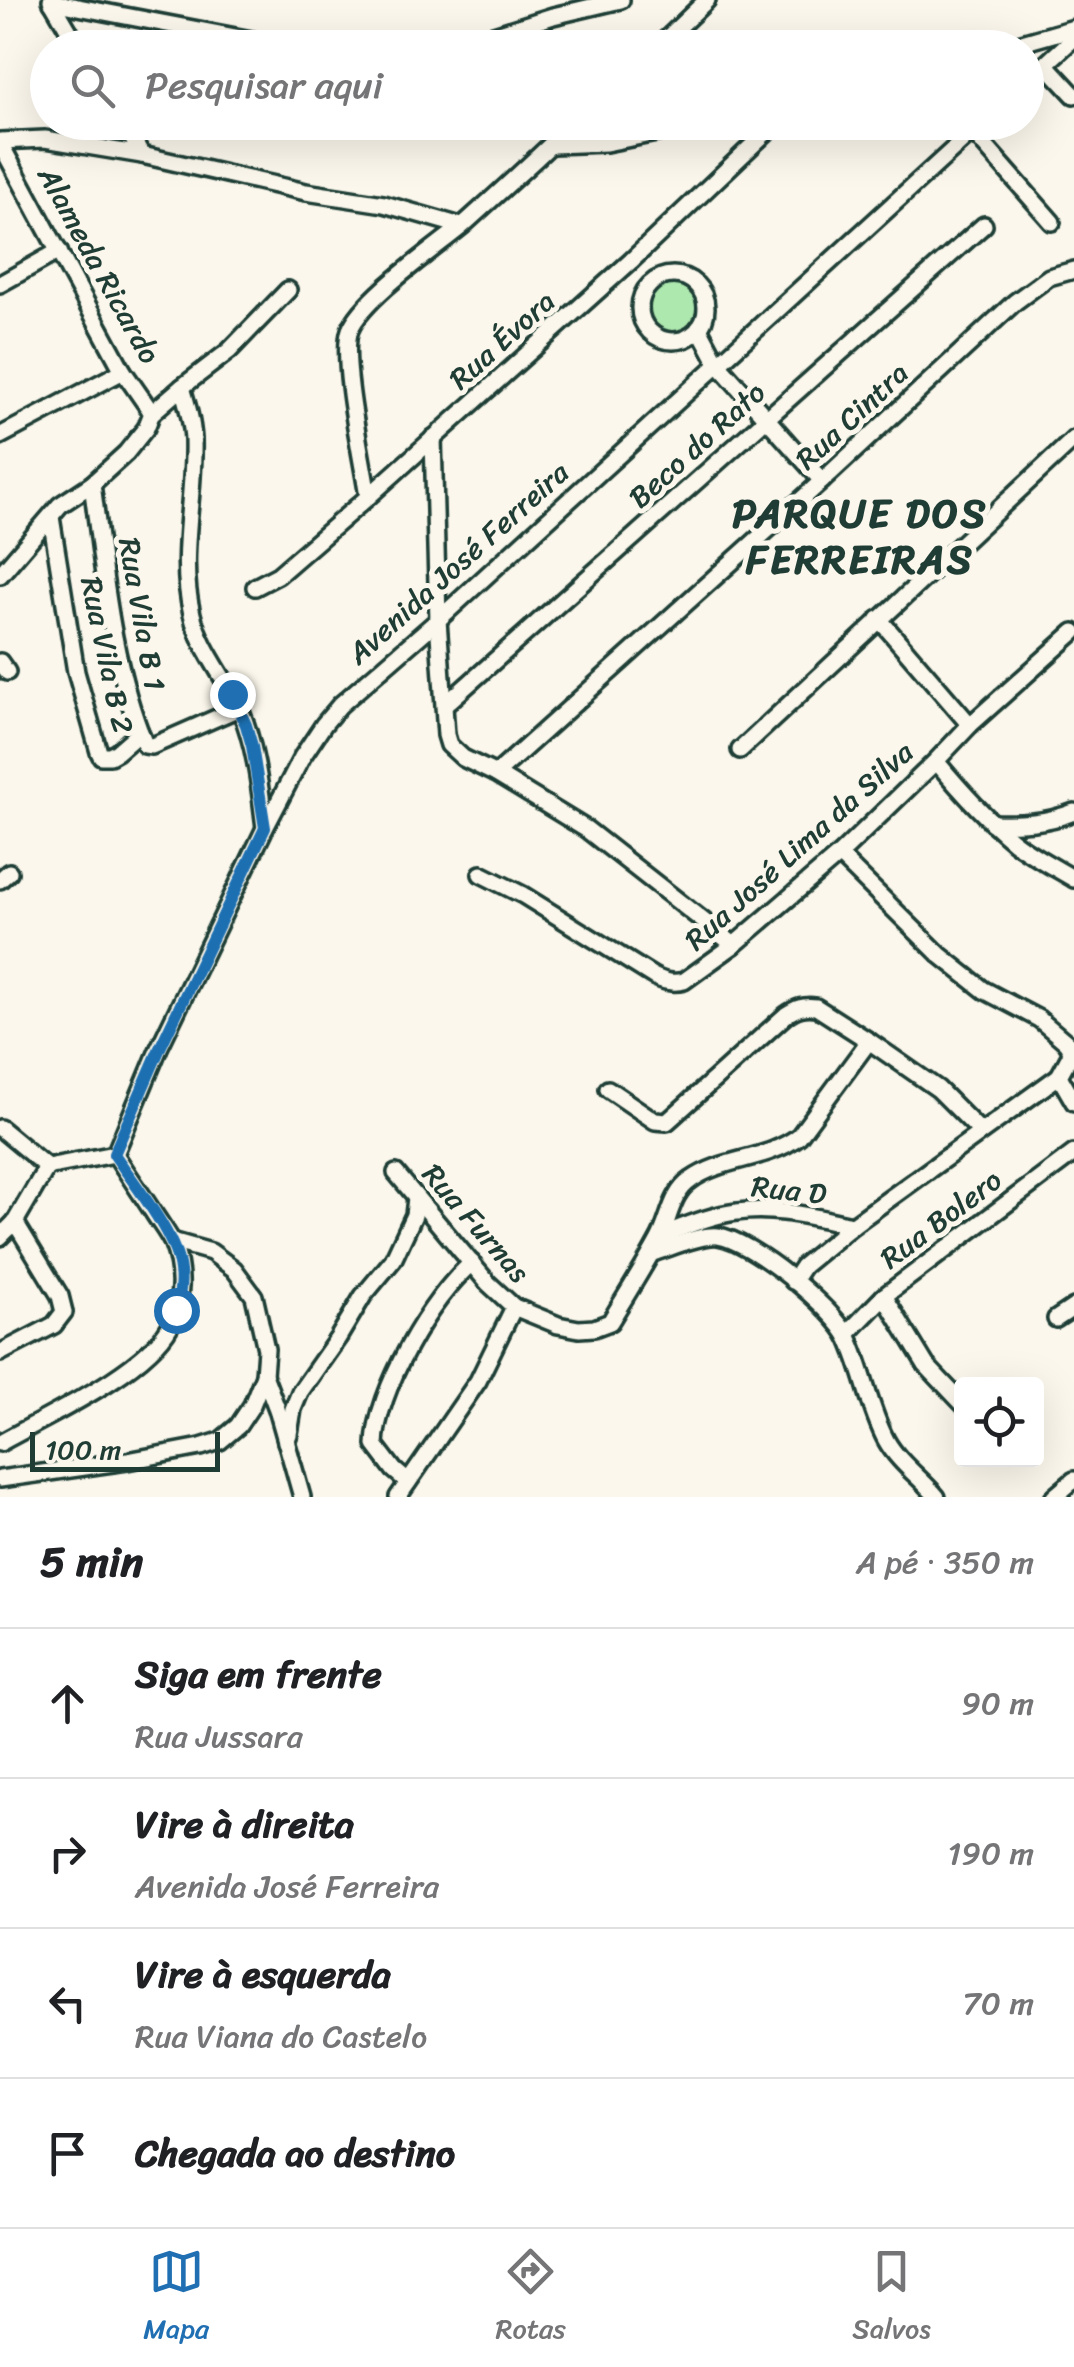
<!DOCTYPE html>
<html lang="pt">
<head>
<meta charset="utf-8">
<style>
	body { margin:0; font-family:Sriracha,sans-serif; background:#f2f2f2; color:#202124 }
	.controls { position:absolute; right:30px; bottom:30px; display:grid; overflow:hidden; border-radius:10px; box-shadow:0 10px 40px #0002 }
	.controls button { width:90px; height:90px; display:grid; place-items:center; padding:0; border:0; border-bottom:2px solid #e0e0e0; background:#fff; color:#202124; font:50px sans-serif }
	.scale { position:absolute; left:30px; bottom:25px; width:190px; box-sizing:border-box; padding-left:10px; border:5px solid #1f3d34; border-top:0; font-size:28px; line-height:35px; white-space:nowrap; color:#1f3d34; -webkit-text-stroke:8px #fbf7ec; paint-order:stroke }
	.stop { position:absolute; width:30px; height:30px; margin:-22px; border:8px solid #1f6fb2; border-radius:50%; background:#fff }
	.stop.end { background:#1f6fb2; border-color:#fff; box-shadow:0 2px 10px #0008 }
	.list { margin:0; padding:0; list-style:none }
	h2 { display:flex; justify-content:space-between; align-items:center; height:130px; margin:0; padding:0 40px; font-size:42px }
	h2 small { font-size:32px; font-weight:400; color:#757577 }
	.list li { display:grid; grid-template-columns:65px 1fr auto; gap:30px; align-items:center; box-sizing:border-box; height:150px; padding:0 40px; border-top:2px solid #e0e0e0 }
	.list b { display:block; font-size:38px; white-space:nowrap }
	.list p { margin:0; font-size:32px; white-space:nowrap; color:#757577 }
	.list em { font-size:32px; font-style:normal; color:#757577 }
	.icon { flex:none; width:55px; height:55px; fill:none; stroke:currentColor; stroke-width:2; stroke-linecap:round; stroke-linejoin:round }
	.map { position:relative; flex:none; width:1074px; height:1497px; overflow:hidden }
	.search { position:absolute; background:#fff; box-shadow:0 10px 40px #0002; left:30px; right:30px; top:30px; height:110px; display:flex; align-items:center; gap:25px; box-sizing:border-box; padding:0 35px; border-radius:55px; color:#757577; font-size:38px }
	.sheet { height:730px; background:#fff }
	nav { display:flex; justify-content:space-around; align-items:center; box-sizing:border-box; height:140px; border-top:2px solid #e0e0e0; background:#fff; font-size:28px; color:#757577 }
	nav a { display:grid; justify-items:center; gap:5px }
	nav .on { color:#1f6fb2 }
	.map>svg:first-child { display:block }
	.green { fill:#ade8ae; stroke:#669271; stroke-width:2.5 }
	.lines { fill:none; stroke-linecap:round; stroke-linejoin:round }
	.minor-casing { stroke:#1f3d34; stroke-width:22 }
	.minor { stroke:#fbf7ec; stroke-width:15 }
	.route { stroke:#1f6fb2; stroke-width:12 }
	.labels { text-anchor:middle; stroke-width:10; stroke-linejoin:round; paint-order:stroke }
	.street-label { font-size:30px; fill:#1f3d34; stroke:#fbf7ec }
	.district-label { font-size:40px; font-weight:bold; letter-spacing:2.5px; fill:#1f3d34; stroke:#fbf7ec }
</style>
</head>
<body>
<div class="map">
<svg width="1074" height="1497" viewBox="0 0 1074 1497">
	<rect width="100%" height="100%" fill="#fbf7ec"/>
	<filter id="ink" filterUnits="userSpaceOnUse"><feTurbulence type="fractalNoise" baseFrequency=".01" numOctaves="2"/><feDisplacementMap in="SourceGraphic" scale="20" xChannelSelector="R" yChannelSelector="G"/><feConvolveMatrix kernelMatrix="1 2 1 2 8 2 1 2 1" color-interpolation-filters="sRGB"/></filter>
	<g filter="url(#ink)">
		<circle class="green" cx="672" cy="307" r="28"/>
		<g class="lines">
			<defs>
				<g id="minor">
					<polyline points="51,0 79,48"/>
					<polyline points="52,2 293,48"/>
					<polyline points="453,48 553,16 621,0"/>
					<polyline points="657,48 707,0"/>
					<polyline points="1004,48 1074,28"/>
					<polyline points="1046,65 1074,95"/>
					<polyline points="1026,82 1074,38"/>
					<polyline points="123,122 142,155"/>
					<polyline points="973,132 1052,222"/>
					<polyline points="0,141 45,139 142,155 306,192 384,204 461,226"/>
					<polyline points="0,143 123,371 152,413"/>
					<polyline points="552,145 606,143 712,122"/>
					<circle cx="673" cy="308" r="33"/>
					<polyline points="0,284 59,251"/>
					<polyline points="699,328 718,364 822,481"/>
					<polyline points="182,387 229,351 288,290"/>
					<polyline points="0,436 123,371"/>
					<polyline points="433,438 438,620 446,735 449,745 463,758 496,774 586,829 734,945"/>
					<path d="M92 484C104 572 111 662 145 745L152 746 239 708"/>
					<path d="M368 497C363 463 340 357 350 330 362 299 434 249 462 226 500 192 538 157 575 122"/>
					<polyline points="51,517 76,672 99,752 101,756 110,756 117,752 140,732"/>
					<path d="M0 575 60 505 92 484 126 453 146 428 152 413 182 387C187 404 192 421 193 439 195 498 178 556 192 614 200 649 225 677 240 709 256 747 260 788 265 828"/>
					<polyline points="255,587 278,575 368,497 631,261 777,122"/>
					<polyline points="879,619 970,725"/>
					<polyline points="0,662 7,672"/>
					<polyline points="445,705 984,225"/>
					<polyline points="740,750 1074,439"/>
					<path d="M936 761C960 790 984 817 1013 841 1032 856 1054 867 1074 879"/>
					<polyline points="496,774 822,481 1015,302 1049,277 1074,270"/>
					<path d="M992 823C1022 824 1046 823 1074 812"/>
					<polyline points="839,855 940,955 984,990 1039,1019 1066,1042 1072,1052 1059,1076 1074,1102"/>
					<path d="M481 874 523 895 653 976C663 981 672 984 684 981L734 945 839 855 936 761 970 725 1074 632"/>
					<polyline points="0,880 9,872"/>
					<path d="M608 1089 655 1121 667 1122 786 1015C796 1008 804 1005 816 1007L869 1041"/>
					<path d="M0 1128 47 1167 115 1154C127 1173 140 1192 153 1212 159 1222 168 1233 173 1244 183 1270 183 1301 170 1326 145 1372 46 1417 0 1443"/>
					<polyline points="115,1154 159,1048 265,828 302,757 324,724 340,705 438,620 983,122"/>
					<path d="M396 1173 488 1283 514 1307 558 1325 579 1329 594 1328 610 1322C626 1295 643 1269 658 1241 670 1221 670 1194 691 1180 723 1157 767 1161 799 1136L869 1041 938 1089 981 1132"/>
					<path d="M662 1235C686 1226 711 1215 737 1212 775 1206 816 1218 853 1225"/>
					<polyline points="0,1237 15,1222 47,1167"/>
					<path d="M652 1253C670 1248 701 1234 718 1236 751 1240 835 1309 849 1339 864 1372 869 1408 886 1440 898 1462 921 1478 937 1497"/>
					<polyline points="793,1281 803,1266 853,1225 1059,1076"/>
					<polyline points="884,1296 926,1365 962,1403"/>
					<polyline points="1056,1319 1074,1307"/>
					<polyline points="847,1334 884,1296 1074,1153"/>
					<polyline points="0,1353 54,1325 64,1312 60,1296 15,1222"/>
					<polyline points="264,1375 277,1409 302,1497"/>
					<polyline points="286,1442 289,1434 293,1409 300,1392 338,1338 363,1296 393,1260 414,1215 416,1198"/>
					<polyline points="0,1479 127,1461 201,1447 220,1441 238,1426 252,1405 264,1375 266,1349 254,1296 234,1269 211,1252 172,1241"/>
					<path d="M408 1482 394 1470 375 1445C376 1392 431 1297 472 1263"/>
					<polyline points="398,1497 478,1381 514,1307"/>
					<polyline points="1054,1497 1074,1480"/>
				</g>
			</defs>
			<use href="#minor" class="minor-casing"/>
			<use href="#minor" class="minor"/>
		</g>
	</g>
	<g class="lines" filter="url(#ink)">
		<path class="route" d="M176 1310C179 1297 182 1284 180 1271 177 1236 134 1184 114 1154L160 1048 265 828 252 746 246 725 232 694"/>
	</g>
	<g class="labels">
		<g class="street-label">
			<text transform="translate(99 265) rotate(61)" y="10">Alameda Ricardo</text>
			<text transform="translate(502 340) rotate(-42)" y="10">Rua Évora</text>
			<text transform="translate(852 416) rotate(-43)" y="10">Rua Cintra</text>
			<text transform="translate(697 445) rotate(-42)" y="10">Beco do Rato</text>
			<text transform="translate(458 563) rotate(-42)" y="10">Avenida José Ferreira</text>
			<text transform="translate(142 614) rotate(80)" y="10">Rua Vila B 1</text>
			<text transform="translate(107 655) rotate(78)" y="10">Rua Vila B 2</text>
			<text transform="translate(799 846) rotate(-42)" y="10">Rua José Lima da Silva</text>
			<text transform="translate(789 1190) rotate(6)" y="10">Rua D</text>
			<text transform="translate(941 1219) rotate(-37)" y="10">Rua Bolero</text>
			<text transform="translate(476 1223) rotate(49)" y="10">Rua Furnas</text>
		</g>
		<g class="district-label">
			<text x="860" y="527">PARQUE DOS<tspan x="860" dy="46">FERREIRAS</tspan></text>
		</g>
	</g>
</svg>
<div class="controls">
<button><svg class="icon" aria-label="locate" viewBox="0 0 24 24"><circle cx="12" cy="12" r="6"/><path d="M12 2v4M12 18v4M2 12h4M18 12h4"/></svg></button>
</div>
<div class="scale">100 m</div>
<div class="stop" style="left:176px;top:1310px"></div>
<div class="stop end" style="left:232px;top:694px"></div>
<div class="search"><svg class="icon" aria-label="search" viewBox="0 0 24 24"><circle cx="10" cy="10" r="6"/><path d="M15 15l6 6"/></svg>Pesquisar aqui</div>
</div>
<section class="sheet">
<h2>5 min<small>A pé · 350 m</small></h2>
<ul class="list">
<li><svg class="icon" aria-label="ahead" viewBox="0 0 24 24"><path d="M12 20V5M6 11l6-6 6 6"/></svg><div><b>Siga em frente</b><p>Rua Jussara</p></div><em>90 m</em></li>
<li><svg class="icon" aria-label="right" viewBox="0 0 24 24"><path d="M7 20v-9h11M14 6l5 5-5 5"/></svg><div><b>Vire à direita</b><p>Avenida José Ferreira</p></div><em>190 m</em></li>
<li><svg class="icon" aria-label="left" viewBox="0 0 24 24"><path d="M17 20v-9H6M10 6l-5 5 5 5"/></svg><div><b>Vire à esquerda</b><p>Rua Viana do Castelo</p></div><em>70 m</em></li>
<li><svg class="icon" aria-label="arrive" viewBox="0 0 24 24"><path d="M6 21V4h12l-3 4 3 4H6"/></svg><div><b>Chegada ao destino</b></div></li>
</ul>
</section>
<nav>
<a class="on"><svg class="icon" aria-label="map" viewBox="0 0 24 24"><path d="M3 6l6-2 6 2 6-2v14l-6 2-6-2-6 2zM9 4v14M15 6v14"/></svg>Mapa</a>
<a><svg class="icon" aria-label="directions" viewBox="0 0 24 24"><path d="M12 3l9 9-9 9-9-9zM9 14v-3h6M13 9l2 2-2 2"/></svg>Rotas</a>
<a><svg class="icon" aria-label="saved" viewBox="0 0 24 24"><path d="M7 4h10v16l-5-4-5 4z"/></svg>Salvos</a>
</nav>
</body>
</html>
